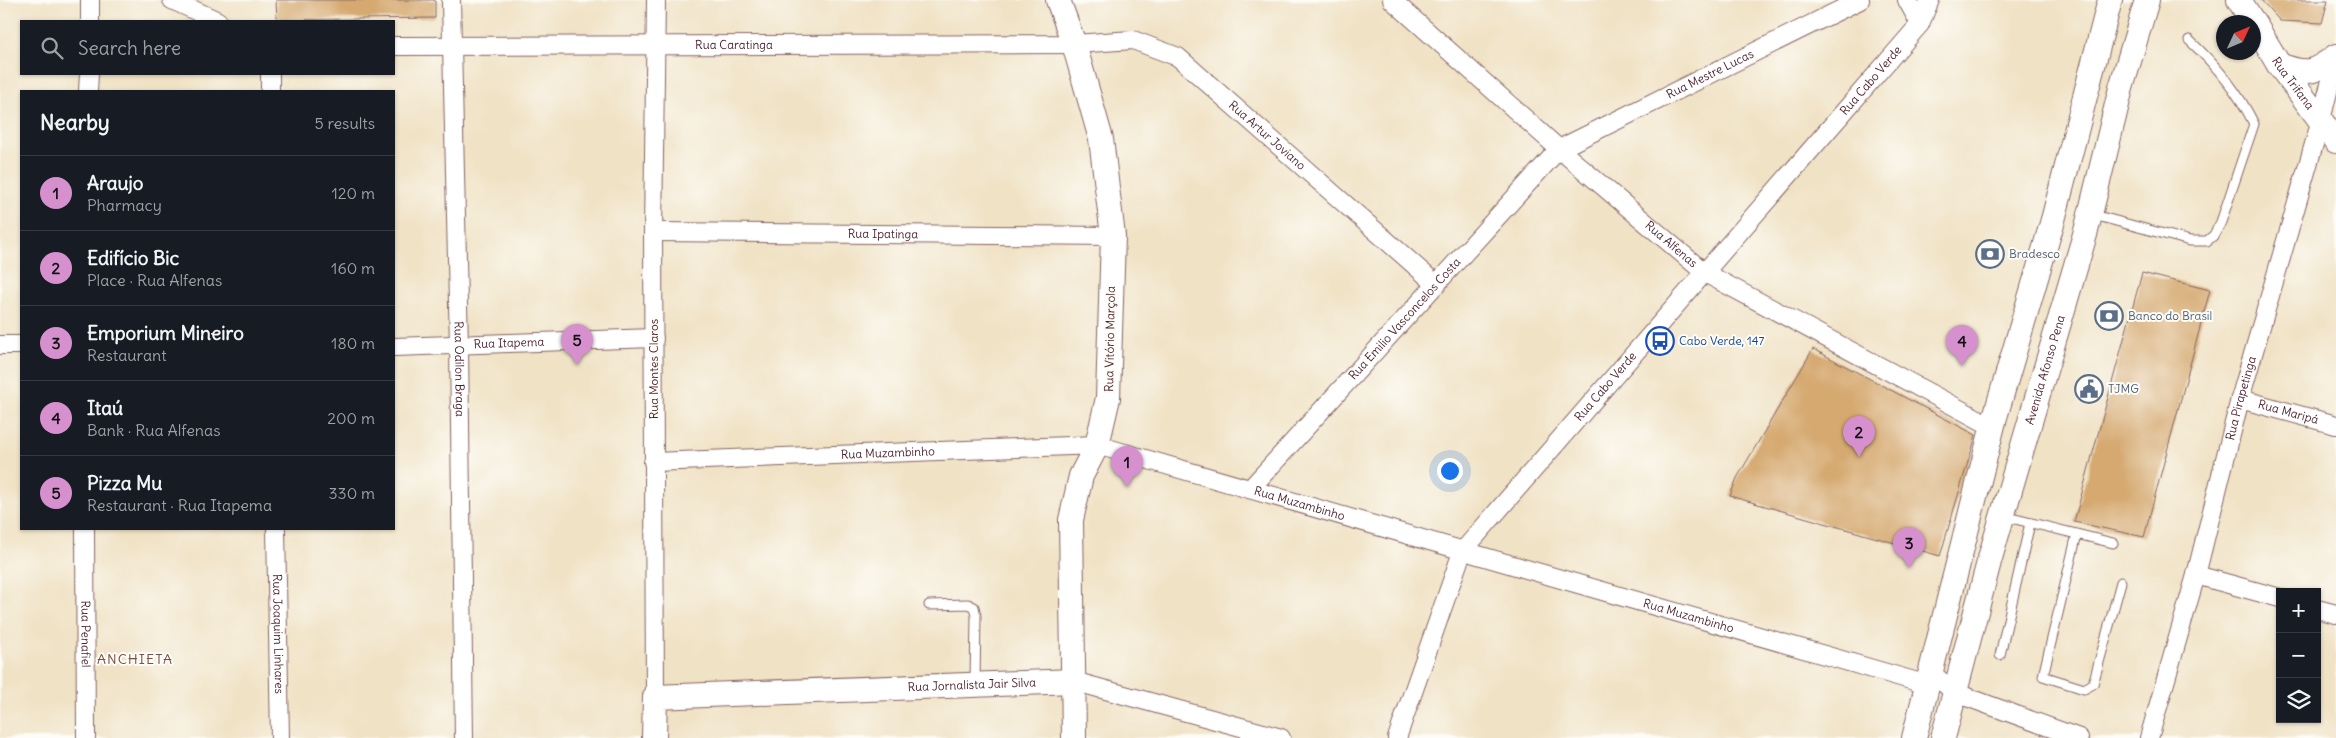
<!DOCTYPE html>
<html lang="en">
<head>
<meta charset="utf-8">
<style>
	body { margin:0; font-family:Delius,sans-serif; background:#242831; color:#f1f3f6 }
	.controls { position:absolute; right:15px; bottom:15px; display:grid; overflow:hidden; border-radius:0px; box-shadow:0 1px 4px #0004 }
	.controls button { width:45px; height:45px; display:grid; place-items:center; padding:0; border:0; border-bottom:1px solid #363941; background:#171b24; color:#f1f3f6; font:25px sans-serif }
	.compass { position:absolute; left:2216px; top:15px; width:45px; height:45px; border-radius:50%; background:#171b24; box-shadow:0 1px 4px #0004; rotate:46deg }
	.you { position:absolute; left:1449px; top:470px; width:18px; height:18px; margin:-12px; border:4px solid #fff; border-radius:50%; background:#1a73e8; box-shadow:0 0 0 8px #1a73e833 }
	.badge { display:grid; place-items:center; width:32px; height:32px; border-radius:50%; background:#d690ce; color:#111; font-size:16px; font-weight:700 }
	.pin { position:absolute; translate:-50% -41px; filter:drop-shadow(0 1px 2px #0008) }
	.pin::after { content:''; position:absolute; top:26px; width:18px; height:15px; background:inherit; clip-path:polygon(0 0,100% 0,50% 100%) }
	.list { margin:0; padding:0; list-style:none }
	h2 { display:flex; justify-content:space-between; align-items:center; height:65px; margin:0; padding:0 20px; font-size:21px }
	h2 small { font-size:16px; font-weight:400; color:#9ea1a6 }
	.list li { display:grid; grid-template-columns:32px 1fr auto; gap:15px; align-items:center; box-sizing:border-box; height:75px; padding:0 20px; border-top:1px solid #363941 }
	.list b { display:block; font-size:19px; white-space:nowrap }
	.list p { margin:0; font-size:16px; white-space:nowrap; color:#9ea1a6 }
	.list em { font-size:16px; font-style:normal; color:#9ea1a6 }
	.icon { flex:none; width:28px; height:28px; fill:none; stroke:currentColor; stroke-width:2; stroke-linecap:round; stroke-linejoin:round }
	.map { position:relative; flex:none; width:2336px; height:738px; overflow:hidden }
	.search { position:absolute; background:#171b24; box-shadow:0 1px 4px #0004; left:20px; top:20px; width:375px; height:55px; display:flex; align-items:center; gap:12px; box-sizing:border-box; padding:0 18px; border-radius:0px; color:#9ea1a6; font-size:19px }
	.panel { position:absolute; background:#171b24; box-shadow:0 1px 4px #0004; left:20px; top:90px; width:375px; height:440px; border-radius:0px }
	.map>svg:first-child { display:block }
	.building { fill:#d5a96f }
	.lines { fill:none; stroke-linecap:round; stroke-linejoin:round }
	.lane-casing { stroke:#846361; stroke-width:11 }
	.street-casing { stroke:#846361; stroke-width:20 }
	.secondary-casing { stroke:#846361; stroke-width:26 }
	.lane { stroke:#fff; stroke-width:9 }
	.street { stroke:#fff; stroke-width:18 }
	.secondary { stroke:#fff; stroke-width:24 }
	.labels { text-anchor:middle; stroke-width:4; stroke-linejoin:round; paint-order:stroke }
	.street-label { font-size:12px; fill:#4a1f2b; stroke:#fdfcf7 }
	.service-label { font-size:12px; fill:#4e5e75; stroke:#fdfcf7; text-anchor:start }
	.transit-label { font-size:12px; fill:#164399; stroke:#fdfcf7; text-anchor:start }
	.neighbourhood-label { font-size:14px; letter-spacing:1px; fill:#7b4f43; stroke:#fdfcf7 }
</style>
</head>
<body>
<div class="map">
<svg width="2336" height="738" viewBox="0 0 2336 738">
	<rect width="100%" height="100%" fill="#fdfcf7"/>
	<filter id="ink" filterUnits="userSpaceOnUse"><feTurbulence type="fractalNoise" baseFrequency=".02" numOctaves="2"/><feDisplacementMap in="SourceGraphic" scale="10" xChannelSelector="R" yChannelSelector="G"/><feConvolveMatrix kernelMatrix="1 2 1 2 8 2 1 2 1" color-interpolation-filters="sRGB"/></filter>
	<filter id="wash" filterUnits="userSpaceOnUse"><feTurbulence type="fractalNoise" baseFrequency=".0096" numOctaves="4" result="noise"/><feDisplacementMap in="SourceGraphic" scale="20" xChannelSelector="R" yChannelSelector="G"/><feGaussianBlur stdDeviation="1.12" result="paint"/><feColorMatrix in="noise" values="0 0 0 0 0 0 0 0 0 0 0 0 0 0 0 0 0 1.4 0 .05"/><feComposite in="paint" operator="in"/></filter>
	<g filter="url(#wash)">
		<rect width="100%" height="100%" fill="#f0e2c5"/>
		<g id="blocks">
			<g class="building">
				<polygon points="276,0 435,0 435,18 277,20"/>
				<polygon points="2261,0 2328,0 2322,23 2280,21"/>
				<polygon points="2142,273 2210,290 2144,537 2074,522"/>
				<polygon points="1813,349 1976,435 1940,556 1730,496 1737,478"/>
			</g>
		</g>
	</g>
	<g filter="url(#ink)">
		<use href="#blocks" fill-opacity="0" stroke="#846361" stroke-width="1"/>
		<g class="lines">
			<defs>
				<g id="lane">
					<path d="M2090 214 2190 241H2207L2214 235 2221 222 2254 124C2238 91 2215 64 2189 40"/>
					<polyline points="2003,516 2113,543"/>
					<polyline points="2077,534 2043,676 2084,689 2093,684 2121,582"/>
					<polyline points="929,605 968,604 974,607 976,616 975,684"/>
					<polyline points="2000,655 2030,523"/>
				</g>
				<g id="street">
					<polyline points="172,0 218,21"/>
					<path id="s1" d="M451 0 459 346 464 738"/>
					<path id="s2" d="M1392 0 1559 149 1705 273 1993 427"/>
					<polyline points="1907,0 1920,24"/>
					<polyline points="90,21 90,0"/>
					<path id="s3" d="M394 46 1074 44 1133 40 1178 57 1437 285"/>
					<polyline points="270,74 270,91"/>
					<polyline points="88,91 89,74"/>
					<path id="s4" d="M653 232 1113 236"/>
					<polyline points="0,345 21,345"/>
					<path id="s5" d="M394 347 654 338"/>
					<path id="s6" d="M2240 399 2336 425"/>
					<path id="s7" d="M653 462 1097 445 1928 685"/>
					<path id="s8" d="M1250 489 1559 149 1860 0"/>
					<path id="s9" d="M85 529 86 738"/>
					<path id="s10" d="M276 529 280 738"/>
					<polyline points="2196,575 2280,598"/>
					<polyline points="2317,609 2336,614"/>
					<polyline points="1931,673 1956,693 2079,738"/>
					<polyline points="1073,681 1281,738"/>
					<polyline points="655,697 653,232 656,0"/>
					<path id="s11" d="M1397 738 1462 552 1920 24 1930 0"/>
					<path id="s12" d="M2149 738 2196 575 2240 399 2321 120 2336 60"/>
				</g>
				<g id="secondary">
					<polyline points="1058,0 1074,44 1101,139 1113,236 1108,398 1097,445 1081,476 1071,520 1074,738"/>
					<polyline points="2239,0 2253,22"/>
					<path id="s13" d="M2254 23 2279 65 2336 141"/>
					<path d="M2279 65C2306 75 2313 74 2336 56"/>
					<path id="s14" d="M654 738 655 697 1073 681"/>
					<polyline points="1914,738 1995,417 2053,220 2110,0"/>
					<path id="s15" d="M1943 738 1990 558 2086 231 2121 88 2147 0"/>
				</g>
			</defs>
			<use href="#lane" class="lane-casing"/>
			<use href="#street" class="street-casing"/>
			<use href="#secondary" class="secondary-casing"/>
			<use href="#lane" class="lane"/>
			<use href="#street" class="street"/>
			<use href="#secondary" class="secondary"/>
		</g>
	</g>
	<defs>
		<symbol id="bank-ring" viewBox="-11 -11 22 22"><circle r="9.5" fill="#fdfcf7" stroke="#5c6f8a" stroke-width="1.5"/><path d="M-6-4H6V4H-6ZM0-2.3a2.3 2.3 0 1 0 0 4.6a2.3 2.3 0 1 0 0-4.6Z" fill="#5c6f8a"/></symbol>
		<symbol id="bus-ring" viewBox="-11 -11 22 22"><circle r="9.5" fill="#fdfcf7" stroke="#1a4fb4" stroke-width="1.5"/><path d="M-5-6H5V4H4V6H2V4H-2V6H-4V4H-5ZM-3.5-4V0h7V-4ZM-3.5 1.2v1.5H-2V1.2ZM2 1.2v1.5H3.5V1.2Z" fill="#1a4fb4"/></symbol>
		<symbol id="civic-ring" viewBox="-11 -11 22 22"><circle r="9.5" fill="#fdfcf7" stroke="#5c6f8a" stroke-width="1.5"/><path d="M-.6-6.5H3V-4.5H.6V-3L4-1V1h2V6H-6V1h2V-1L-.6-3ZM-1.2 2.5V6h2.4V2.5Z" fill="#5c6f8a"/></symbol>
	</defs>
	<g fill-rule="evenodd">
		<use href="#bank-ring" x="1974" y="238" width="32" height="32"/>
		<use href="#bank-ring" x="2093" y="300" width="32" height="32"/>
		<use href="#bus-ring" x="1644" y="325" width="32" height="32"/>
		<use href="#civic-ring" x="2073" y="373" width="32" height="32"/>
	</g>
	<g class="labels">
		<g class="street-label">
			<text dy="4" stroke="none"><textPath href="#s3" startOffset="340">Rua Caratinga</textPath></text>
			<text dy="4" stroke="none"><textPath href="#s8" startOffset="628">Rua Mestre Lucas</textPath></text>
			<text dy="4" stroke="none"><textPath href="#s11" startOffset="821">Rua Cabo Verde</textPath></text>
			<text dy="4" stroke="none"><textPath href="#s13" startOffset="72">Rua Trifana</textPath></text>
			<text dy="4" stroke="none"><textPath href="#s3" startOffset="906">Rua Artur Joviano</textPath></text>
			<text dy="4" stroke="none"><textPath href="#s4" startOffset="230">Rua Ipatinga</textPath></text>
			<text dy="4" stroke="none"><textPath href="#s2" startOffset="371">Rua Alfenas</textPath></text>
			<text dy="4" stroke="none"><textPath href="#s8" startOffset="230">Rua Emilio Vasconcelos Costa</textPath></text>
			<text transform="translate(1110 339) rotate(-89)" y="4">Rua Vitório Marçola</text>
			<text dy="4" stroke="none"><textPath href="#s5" startOffset="115">Rua Itapema</textPath></text>
			<text dy="4" stroke="none"><textPath href="#s1" startOffset="369">Rua Odilon Braga</textPath></text>
			<text transform="translate(654 369) rotate(-90)" y="4">Rua Montes Claros</text>
			<text dy="4" stroke="none"><textPath href="#s15" startOffset="382">Avenida Afonso Pena</textPath></text>
			<text dy="4" stroke="none"><textPath href="#s11" startOffset="416">Rua Cabo Verde</textPath></text>
			<text dy="4" stroke="none"><textPath href="#s12" startOffset="352">Rua Pirapetinga</textPath></text>
			<text dy="4" stroke="none"><textPath href="#s6" startOffset="50">Rua Maripá</textPath></text>
			<text dy="4" stroke="none"><textPath href="#s7" startOffset="235">Rua Muzambinho</textPath></text>
			<text dy="4" stroke="none"><textPath href="#s7" startOffset="655">Rua Muzambinho</textPath></text>
			<text dy="4" stroke="none"><textPath href="#s7" startOffset="1060">Rua Muzambinho</textPath></text>
			<text dy="4" stroke="none"><textPath href="#s9" startOffset="105">Rua Penafiel</textPath></text>
			<text dy="4" stroke="none"><textPath href="#s10" startOffset="105">Rua Joaquim Linhares</textPath></text>
			<text dy="4" stroke="none"><textPath href="#s14" startOffset="358">Rua Jornalista Jair Silva</textPath></text>
		</g>
		<g class="service-label">
			<text x="2009" y="258">Bradesco</text>
			<text x="2128" y="320">Banco do Brasil</text>
			<text x="2108" y="393">TJMG</text>
		</g>
		<g class="transit-label">
			<text x="1679" y="345">Cabo Verde, 147</text>
		</g>
		<g class="neighbourhood-label">
			<text x="135" y="664">ANCHIETA</text>
		</g>
	</g>
</svg>
<div class="controls">
<button>+</button>
<button>−</button>
<button><svg class="icon" aria-label="layers" viewBox="0 0 24 24"><path d="M12 4l9 5-9 5-9-5zM3 14l9 5 9-5"/></svg></button>
</div>
<svg class="compass" viewBox="-18 -18 36 36"><path d="M0-13l5 13h-10z" fill="#e53935"/><path d="M0 13l5-13h-10z" fill="#9ea1a6"/></svg>
<div class="you"></div>
<div class="pin badge" style="left:1127px;top:487px">1</div>
<div class="pin badge" style="left:1859px;top:457px">2</div>
<div class="pin badge" style="left:1909px;top:568px">3</div>
<div class="pin badge" style="left:1962px;top:366px">4</div>
<div class="pin badge" style="left:577px;top:365px">5</div>
<div class="search"><svg class="icon" aria-label="search" viewBox="0 0 24 24"><circle cx="10" cy="10" r="6"/><path d="M15 15l6 6"/></svg>Search here</div>
<section class="panel">
<h2>Nearby<small>5 results</small></h2>
<ul class="list">
<li><span class="badge">1</span><div><b>Araujo</b><p>Pharmacy</p></div><em>120 m</em></li>
<li><span class="badge">2</span><div><b>Edifício Bic</b><p>Place · Rua Alfenas</p></div><em>160 m</em></li>
<li><span class="badge">3</span><div><b>Emporium Mineiro</b><p>Restaurant</p></div><em>180 m</em></li>
<li><span class="badge">4</span><div><b>Itaú</b><p>Bank · Rua Alfenas</p></div><em>200 m</em></li>
<li><span class="badge">5</span><div><b>Pizza Mu</b><p>Restaurant · Rua Itapema</p></div><em>330 m</em></li>
</ul>
</section>
</div>
</body>
</html>
